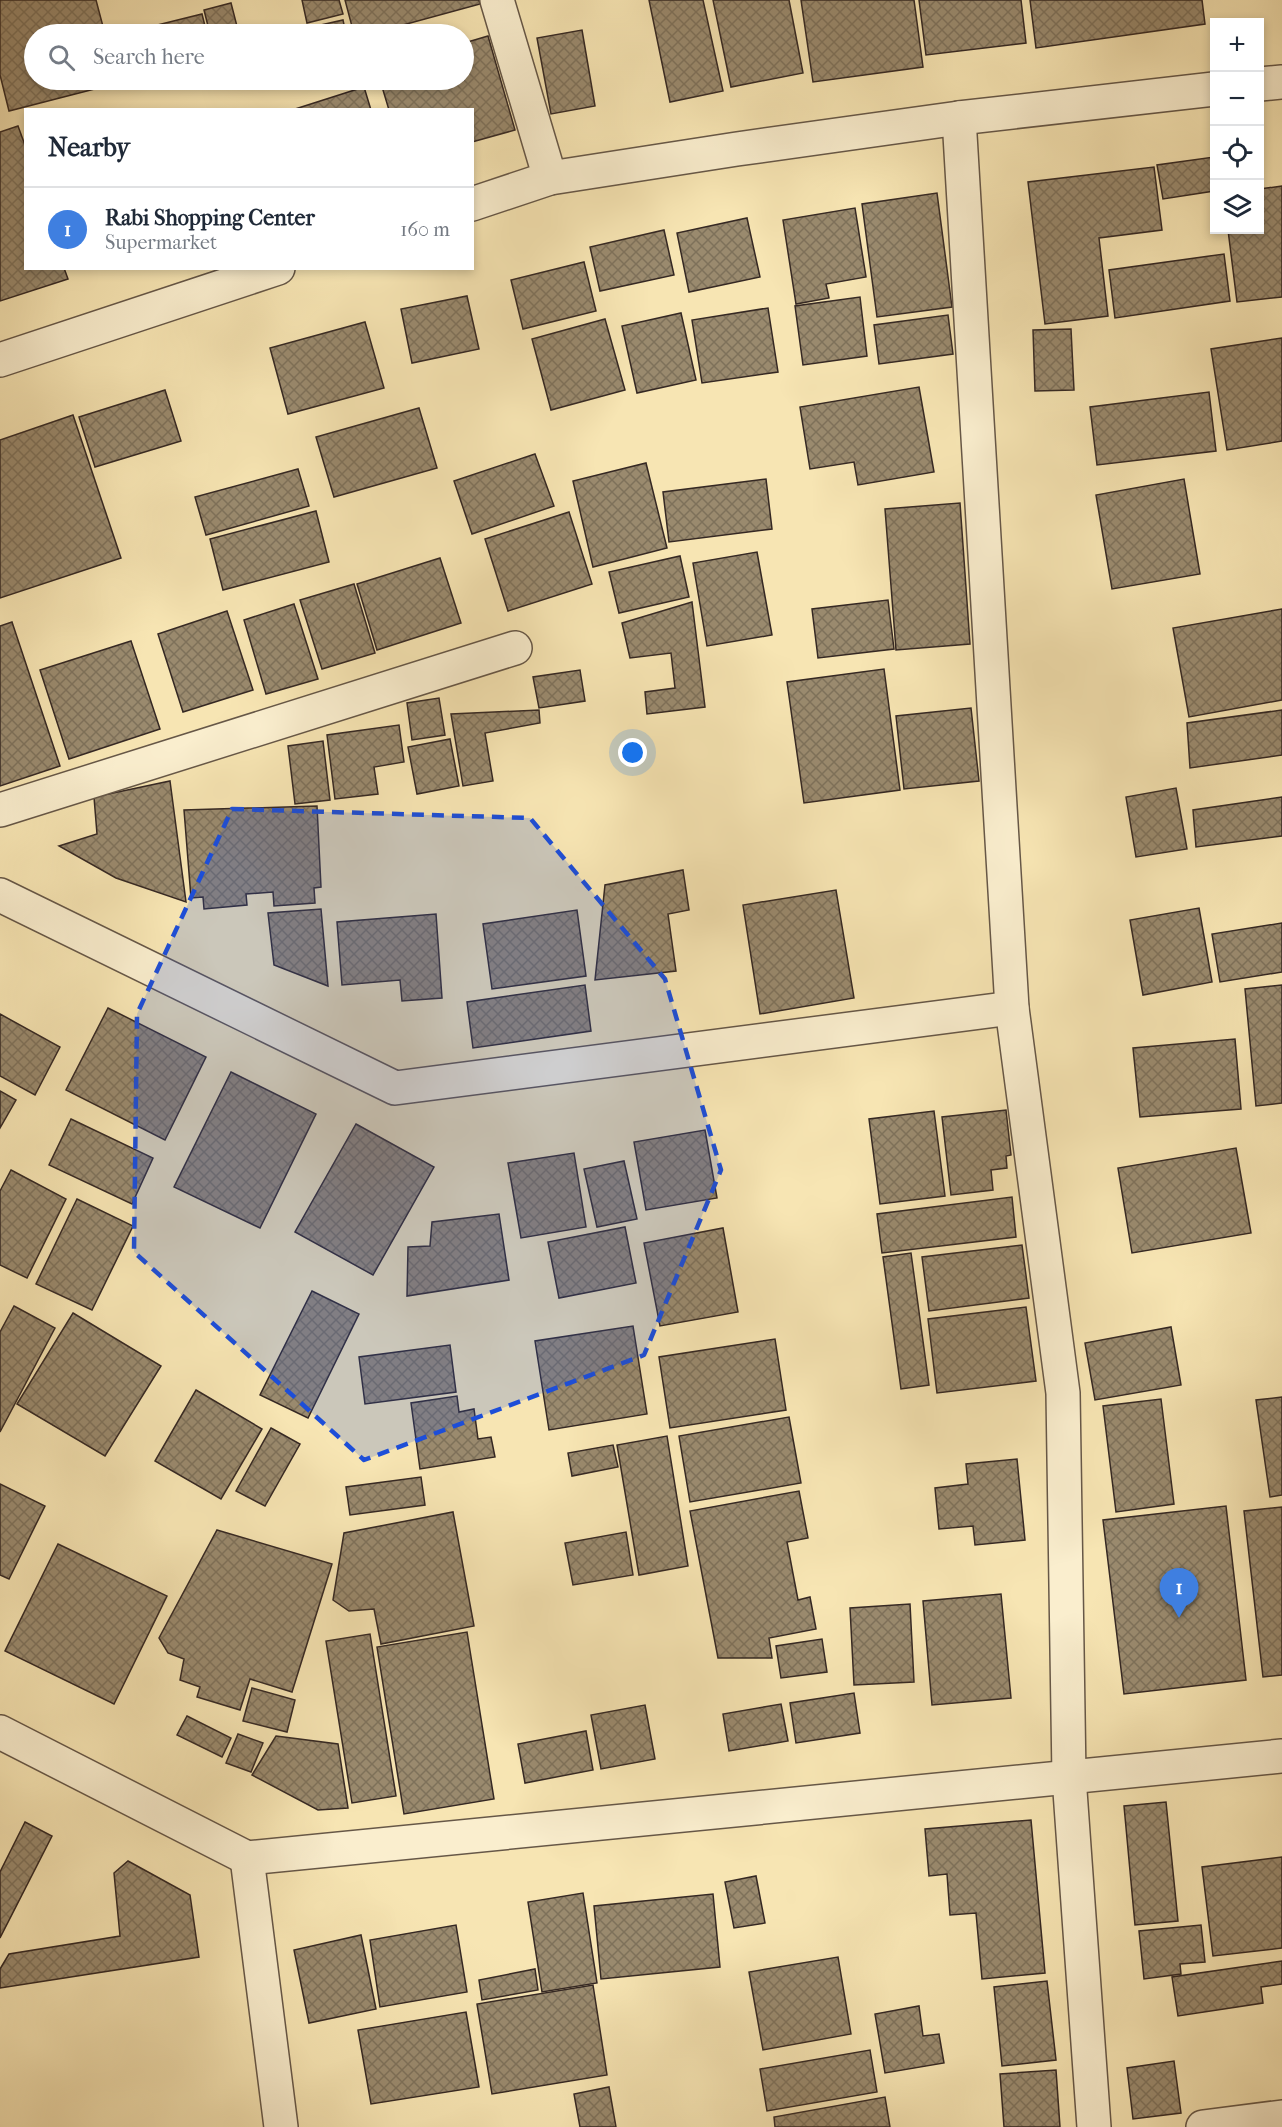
<!DOCTYPE html>
<html lang="en">
<head>
<meta charset="utf-8">
<style>
	body { margin:0; font-family:"IM FELL French Canon",serif; background:#f2f2f3; color:#1f2937 }
	.controls { position:absolute; right:18px; top:18px; display:grid; overflow:hidden; border-radius:0px; box-shadow:0 3px 9px #0003 }
	.controls button { width:54px; height:54px; display:grid; place-items:center; padding:0; border:0; border-bottom:2px solid #e0e1e3; background:#fff; color:#1f2937; font:30px sans-serif }
	.you { position:absolute; left:633px; top:753px; width:21px; height:21px; margin:-15px; border:4px solid #fff; border-radius:50%; background:#1a73e8; box-shadow:0 0 0 9px #1a73e833 }
	.badge { display:grid; place-items:center; width:39px; height:39px; border-radius:50%; background:#7c3aed; color:#fff; font-size:20px; font-weight:700 }
	.pin { position:absolute; translate:-50% -50px; filter:drop-shadow(0 2px 3px #0008) }
	.pin::after { content:''; position:absolute; top:32px; width:21px; height:18px; background:inherit; clip-path:polygon(0 0,100% 0,50% 100%) }
	.list { margin:0; padding:0; list-style:none }
	h2 { display:flex; justify-content:space-between; align-items:center; height:78px; margin:0; padding:0 24px; font-size:26px }
	h2 small { font-size:20px; font-weight:400; color:#747a83 }
	.list li { display:grid; grid-template-columns:39px 1fr auto; gap:18px; align-items:center; box-sizing:border-box; height:84px; padding:0 24px; border-top:2px solid #e0e1e3 }
	.list b { display:block; font-size:22px; white-space:nowrap }
	.list p { margin:0; font-size:20px; white-space:nowrap; color:#747a83 }
	.list em { font-size:20px; font-style:normal; color:#747a83 }
	.icon { flex:none; width:33px; height:33px; fill:none; stroke:currentColor; stroke-width:2; stroke-linecap:round; stroke-linejoin:round }
	.map { position:relative; flex:none; width:1282px; height:2127px; overflow:hidden }
	.search { position:absolute; background:#fff; box-shadow:0 3px 9px #0003; left:24px; top:24px; width:450px; height:66px; display:flex; align-items:center; gap:15px; box-sizing:border-box; padding:0 21px; border-radius:33px; color:#747a83; font-size:22px }
	.panel { position:absolute; background:#fff; box-shadow:0 3px 9px #0003; left:24px; top:108px; width:450px; height:162px; border-radius:0px }
	.map>svg:first-child { display:block }
	.building { fill:url(#building-cross-hatch); stroke:#352823; stroke-width:1.5 }
	.lines { fill:none; stroke-linecap:round; stroke-linejoin:round }
	.minor-casing { stroke:#665747; stroke-width:36 }
	.minor { stroke:#faeece; stroke-width:33 }
	.marked { fill:#1d4ed8; fill-opacity:0.2; stroke:#1d4ed8; stroke-width:4.5; stroke-dasharray:12 8; stroke-linejoin:round }
</style>
</head>
<body>
<div class="map">
<svg width="1282" height="2127" viewBox="0 0 1282 2127">
	<defs>
		<pattern id="building-cross-hatch" width="8" height="8" patternUnits="userSpaceOnUse" patternTransform="scale(1.5)"><rect width="8" height="8" fill="#9a8a6e"/><path d="M0 0l8 8M0 8l8-8" fill="none" stroke="#7e715a"/></pattern>
	</defs>
	<rect width="100%" height="100%" fill="#f7e5b3"/>
	<filter id="stains"><feTurbulence type="fractalNoise" baseFrequency=".00333" numOctaves="4"/><feColorMatrix values="0 0 0 0 .2 0 0 0 0 .09 0 0 0 0 .02 0 0 0 .5 -.17"/></filter>
	<radialGradient id="worn" r=".72"><stop offset=".6" stop-color="#630" stop-opacity="0"/><stop offset="1" stop-color="#630" stop-opacity=".3"/></radialGradient>
	<g class="building">
		<polygon points="0,0 96,0 105,34 34,34 34,80 117,80 118,83 9,111 0,75"/>
		<polygon points="302,0 339,0 343,14 307,23"/>
		<polygon points="345,0 479,0 480,4 370,34 354,34"/>
		<polygon points="649,0 703,0 723,91 670,102"/>
		<polygon points="713,0 789,0 803,73 731,87"/>
		<polygon points="801,0 914,0 923,67 813,82"/>
		<polygon points="919,0 1021,0 1026,43 926,55"/>
		<polygon points="1030,0 1202,0 1205,24 1036,48"/>
		<polygon points="231,3 239,34 210,34 204,10"/>
		<polygon points="202,14 207,34 142,34 141,29"/>
		<polygon points="343,20 346,34 281,34"/>
		<polygon points="582,30 595,106 551,114 537,38"/>
		<polygon points="488,36 515,130 472,142 472,110 389,110 380,80 464,80 464,43"/>
		<polygon points="364,87 371,110 292,110"/>
		<polygon points="18,126 26,148 26,268 64,268 68,279 0,301 0,132"/>
		<polygon points="1214,157 1214,191 1163,199 1157,165"/>
		<polygon points="1154,167 1162,230 1099,238 1108,316 1045,324 1028,182"/>
		<polygon points="1282,186 1282,297 1237,302 1228,230 1260,230 1260,189"/>
		<polygon points="937,193 952,307 877,317 862,204"/>
		<polygon points="855,208 866,277 826,284 829,298 796,304 783,220"/>
		<polygon points="747,218 760,277 689,292 677,233"/>
		<polygon points="664,230 674,275 600,291 590,247"/>
		<polygon points="1224,254 1230,301 1115,318 1109,270"/>
		<polygon points="584,262 596,311 523,329 511,280"/>
		<polygon points="467,296 479,349 412,363 401,309"/>
		<polygon points="860,297 867,356 803,365 795,306"/>
		<polygon points="768,308 778,372 702,383 692,320"/>
		<polygon points="681,313 696,380 637,393 622,326"/>
		<polygon points="948,315 953,354 879,364 874,325"/>
		<polygon points="605,319 625,390 551,410 532,339"/>
		<polygon points="365,322 384,388 288,414 270,348"/>
		<polygon points="1071,329 1074,390 1035,391 1033,330"/>
		<polygon points="1282,338 1282,441 1227,450 1211,349"/>
		<polygon points="919,387 934,472 858,485 854,462 810,469 800,407"/>
		<polygon points="165,390 181,441 95,467 79,417"/>
		<polygon points="1209,392 1216,451 1097,465 1090,407"/>
		<polygon points="419,408 437,468 334,497 316,437"/>
		<polygon points="73,415 121,558 0,598 0,440"/>
		<polygon points="535,454 554,506 472,534 454,481"/>
		<polygon points="646,463 667,548 593,567 573,481"/>
		<polygon points="298,469 309,506 206,535 195,497"/>
		<polygon points="766,479 772,529 669,542 663,492"/>
		<polygon points="1184,479 1200,574 1112,589 1096,495"/>
		<polygon points="960,503 970,644 896,650 885,509"/>
		<polygon points="316,511 329,562 223,590 210,539"/>
		<polygon points="569,512 592,584 508,611 485,539"/>
		<polygon points="757,552 772,635 707,646 693,563"/>
		<polygon points="680,556 689,597 619,613 609,572"/>
		<polygon points="440,558 461,623 377,650 357,584"/>
		<polygon points="354,584 375,653 322,669 300,600"/>
		<polygon points="888,600 894,649 818,658 812,609"/>
		<polygon points="692,602 705,707 647,714 645,692 675,688 671,653 630,658 622,623"/>
		<polygon points="294,604 318,679 266,694 244,620"/>
		<polygon points="1282,609 1282,700 1189,717 1173,628"/>
		<polygon points="227,611 253,690 183,712 158,634"/>
		<polygon points="12,622 60,766 0,786 0,626"/>
		<polygon points="131,641 160,729 69,759 40,670"/>
		<polygon points="884,669 900,790 804,803 787,682"/>
		<polygon points="580,670 585,701 539,708 533,677"/>
		<polygon points="439,698 445,735 412,740 407,703"/>
		<polygon points="971,708 979,781 904,789 896,716"/>
		<polygon points="539,710 540,723 485,733 493,781 463,786 451,714"/>
		<polygon points="1282,710 1282,755 1190,768 1187,723"/>
		<polygon points="399,725 404,762 374,767 378,794 335,799 327,735"/>
		<polygon points="450,739 459,786 417,794 408,747"/>
		<polygon points="323,741 330,800 295,804 288,746"/>
		<polygon points="170,781 186,902 116,878 59,846 97,834 94,797"/>
		<polygon points="1176,788 1187,849 1136,857 1126,797"/>
		<polygon points="1282,797 1282,836 1196,847 1193,810"/>
		<polygon points="317,806 321,887 314,888 315,903 274,906 273,892 246,894 247,905 204,909 203,897 191,898 184,810"/>
		<polygon points="683,870 689,910 668,914 676,971 595,980 605,885"/>
		<polygon points="836,890 854,998 760,1014 743,905"/>
		<polygon points="1199,908 1212,982 1143,995 1130,920"/>
		<polygon points="321,909 328,986 274,965 268,913"/>
		<polygon points="577,910 586,976 492,989 483,924"/>
		<polygon points="436,914 442,998 402,1001 400,980 342,985 337,922"/>
		<polygon points="1282,923 1282,972 1220,982 1212,934"/>
		<polygon points="585,985 591,1031 473,1048 467,1002"/>
		<polygon points="1282,985 1282,1103 1256,1106 1245,989"/>
		<polygon points="108,1008 206,1057 165,1140 66,1090"/>
		<polygon points="0,1014 60,1047 35,1095 0,1076"/>
		<polygon points="1235,1039 1241,1109 1140,1117 1133,1048"/>
		<polygon points="231,1072 316,1114 260,1228 174,1187"/>
		<polygon points="0,1091 16,1100 0,1128"/>
		<polygon points="1006,1110 1011,1155 1006,1156 1007,1168 991,1170 993,1190 951,1195 942,1117"/>
		<polygon points="934,1111 945,1196 880,1204 869,1119"/>
		<polygon points="71,1119 153,1158 132,1204 49,1165"/>
		<polygon points="356,1124 434,1167 373,1275 295,1232"/>
		<polygon points="705,1130 717,1198 646,1210 634,1142"/>
		<polygon points="1236,1148 1251,1233 1132,1253 1118,1168"/>
		<polygon points="574,1153 586,1227 521,1238 508,1163"/>
		<polygon points="624,1161 637,1219 597,1227 584,1169"/>
		<polygon points="11,1170 66,1199 27,1278 0,1265 0,1191"/>
		<polygon points="1012,1197 1016,1237 882,1253 877,1214"/>
		<polygon points="77,1199 133,1226 92,1310 36,1284"/>
		<polygon points="499,1214 509,1280 407,1296 408,1247 430,1246 432,1222"/>
		<polygon points="625,1227 636,1283 559,1298 548,1242"/>
		<polygon points="723,1228 738,1312 660,1326 644,1243"/>
		<polygon points="1022,1245 1029,1298 929,1311 922,1257"/>
		<polygon points="911,1253 929,1385 901,1389 883,1257"/>
		<polygon points="312,1291 359,1314 308,1418 260,1395"/>
		<polygon points="14,1306 55,1328 0,1432 0,1332"/>
		<polygon points="1026,1307 1036,1381 937,1393 928,1319"/>
		<polygon points="73,1313 161,1366 105,1456 17,1404"/>
		<polygon points="633,1326 647,1414 549,1430 535,1341"/>
		<polygon points="1171,1327 1181,1385 1095,1400 1085,1343"/>
		<polygon points="775,1339 786,1410 670,1428 659,1357"/>
		<polygon points="450,1345 456,1392 365,1404 359,1357"/>
		<polygon points="196,1390 262,1429 221,1499 155,1461"/>
		<polygon points="457,1396 459,1412 474,1409 478,1439 491,1437 495,1457 420,1469 411,1403"/>
		<polygon points="1282,1397 1282,1495 1270,1497 1256,1400"/>
		<polygon points="1161,1399 1174,1504 1116,1512 1103,1406"/>
		<polygon points="789,1417 801,1483 690,1502 679,1436"/>
		<polygon points="271,1428 300,1444 265,1506 236,1491"/>
		<polygon points="667,1436 688,1566 639,1575 617,1445"/>
		<polygon points="613,1445 618,1467 572,1476 568,1453"/>
		<polygon points="1017,1459 1025,1540 975,1545 973,1526 939,1529 935,1488 968,1484 966,1464"/>
		<polygon points="421,1477 425,1505 350,1515 346,1487"/>
		<polygon points="0,1484 45,1506 9,1579 0,1575"/>
		<polygon points="799,1491 808,1538 787,1542 798,1600 810,1597 816,1629 769,1638 772,1658 718,1658 690,1511"/>
		<polygon points="1226,1506 1246,1680 1124,1694 1103,1520"/>
		<polygon points="1282,1507 1282,1675 1263,1677 1244,1511"/>
		<polygon points="453,1512 474,1626 381,1644 374,1609 349,1611 333,1600 344,1533"/>
		<polygon points="217,1530 332,1564 292,1692 250,1679 240,1710 197,1697 200,1687 180,1680 184,1659 168,1653 159,1638"/>
		<polygon points="626,1532 633,1575 573,1585 565,1543"/>
		<polygon points="58,1544 167,1596 114,1704 5,1651"/>
		<polygon points="1001,1594 1011,1698 932,1705 923,1601"/>
		<polygon points="910,1604 914,1682 854,1685 850,1608"/>
		<polygon points="467,1632 494,1799 404,1814 377,1647"/>
		<polygon points="370,1634 396,1796 352,1803 326,1641"/>
		<polygon points="822,1639 827,1672 781,1678 776,1646"/>
		<polygon points="252,1688 295,1700 287,1732 243,1721"/>
		<polygon points="854,1693 860,1733 796,1743 790,1703"/>
		<polygon points="781,1704 788,1741 729,1751 723,1714"/>
		<polygon points="645,1705 655,1759 601,1769 591,1715"/>
		<polygon points="187,1716 231,1738 222,1757 177,1735"/>
		<polygon points="586,1731 593,1770 525,1783 518,1744"/>
		<polygon points="238,1734 263,1743 251,1772 226,1763"/>
		<polygon points="276,1736 338,1744 348,1808 318,1810 252,1775"/>
		<polygon points="1166,1802 1178,1921 1135,1925 1124,1806"/>
		<polygon points="1031,1820 1045,1973 982,1979 976,1913 950,1915 947,1874 929,1876 925,1829"/>
		<polygon points="25,1822 52,1836 0,1938 0,1872"/>
		<polygon points="1282,1857 1282,1948 1213,1956 1202,1867"/>
		<polygon points="128,1861 190,1895 199,1957 0,1988 0,1969 9,1954 120,1936 114,1873"/>
		<polygon points="756,1876 765,1923 734,1928 725,1882"/>
		<polygon points="583,1893 597,1983 542,1992 528,1902"/>
		<polygon points="713,1894 720,1967 601,1979 594,1906"/>
		<polygon points="456,1925 467,1992 380,2007 370,1940"/>
		<polygon points="1201,1925 1205,1962 1180,1964 1181,1974 1144,1979 1139,1931"/>
		<polygon points="361,1935 376,2009 309,2023 294,1950"/>
		<polygon points="838,1957 851,2034 763,2050 749,1972"/>
		<polygon points="1282,1961 1282,1984 1261,1987 1263,2003 1178,2016 1172,1977"/>
		<polygon points="535,1969 538,1990 482,2000 479,1980"/>
		<polygon points="1047,1981 1056,2060 1002,2066 994,1987"/>
		<polygon points="593,1985 607,2075 492,2094 477,2004"/>
		<polygon points="919,2006 923,2036 939,2034 944,2063 885,2073 875,2014"/>
		<polygon points="466,2012 479,2087 371,2104 358,2030"/>
		<polygon points="870,2050 877,2092 767,2111 760,2069"/>
		<polygon points="1174,2061 1181,2113 1133,2119 1127,2068"/>
		<polygon points="1056,2070 1060,2127 1004,2127 1000,2074"/>
		<polygon points="609,2087 616,2127 580,2127 574,2094"/>
		<polygon points="885,2097 890,2127 775,2127 774,2117"/>
	</g>
	<g class="lines">
		<defs>
			<g id="minor">
				<polyline points="497,0 550,178"/>
				<polyline points="1260,84 1282,82"/>
				<polyline points="959,118 1012,1008 1063,1393 1069,1777 1094,2127"/>
				<polyline points="472,204 550,178 737,149 959,118 1214,89"/>
				<polyline points="0,360 278,268"/>
				<polyline points="0,810 515,648"/>
				<polyline points="0,895 395,1088 1012,1008"/>
				<polyline points="0,1732 247,1858 1282,1756"/>
				<polyline points="247,1858 281,2127"/>
				<polyline points="1203,2127 1282,2117"/>
			</g>
		</defs>
		<use href="#minor" class="minor-casing"/>
		<use href="#minor" class="minor"/>
	</g>
	<path class="marked" d="M232 809 530 818 665 979 721 1170 644 1355 364 1460 134 1252 137 1014Z"/>
	<rect width="100%" height="100%" filter="url(#stains)"/>
	<rect width="100%" height="100%" fill="url(#worn)"/>
</svg>
<div class="controls">
<button>+</button>
<button>−</button>
<button><svg class="icon" aria-label="locate" viewBox="0 0 24 24"><circle cx="12" cy="12" r="6"/><path d="M12 2v4M12 18v4M2 12h4M18 12h4"/></svg></button>
<button><svg class="icon" aria-label="layers" viewBox="0 0 24 24"><path d="M12 4l9 5-9 5-9-5zM3 14l9 5 9-5"/></svg></button>
</div>
<div class="you"></div>
<div class="pin badge" style="left:1179px;top:1618px;background:#3f7fe0">1</div>
<div class="search"><svg class="icon" aria-label="search" viewBox="0 0 24 24"><circle cx="10" cy="10" r="6"/><path d="M15 15l6 6"/></svg>Search here</div>
<section class="panel">
<h2>Nearby<small></small></h2>
<ul class="list">
<li><span class="badge" style="background:#3f7fe0">1</span><div><b>Rabi Shopping Center</b><p>Supermarket</p></div><em>160 m</em></li>
</ul>
</section>
</div>
</body>
</html>
